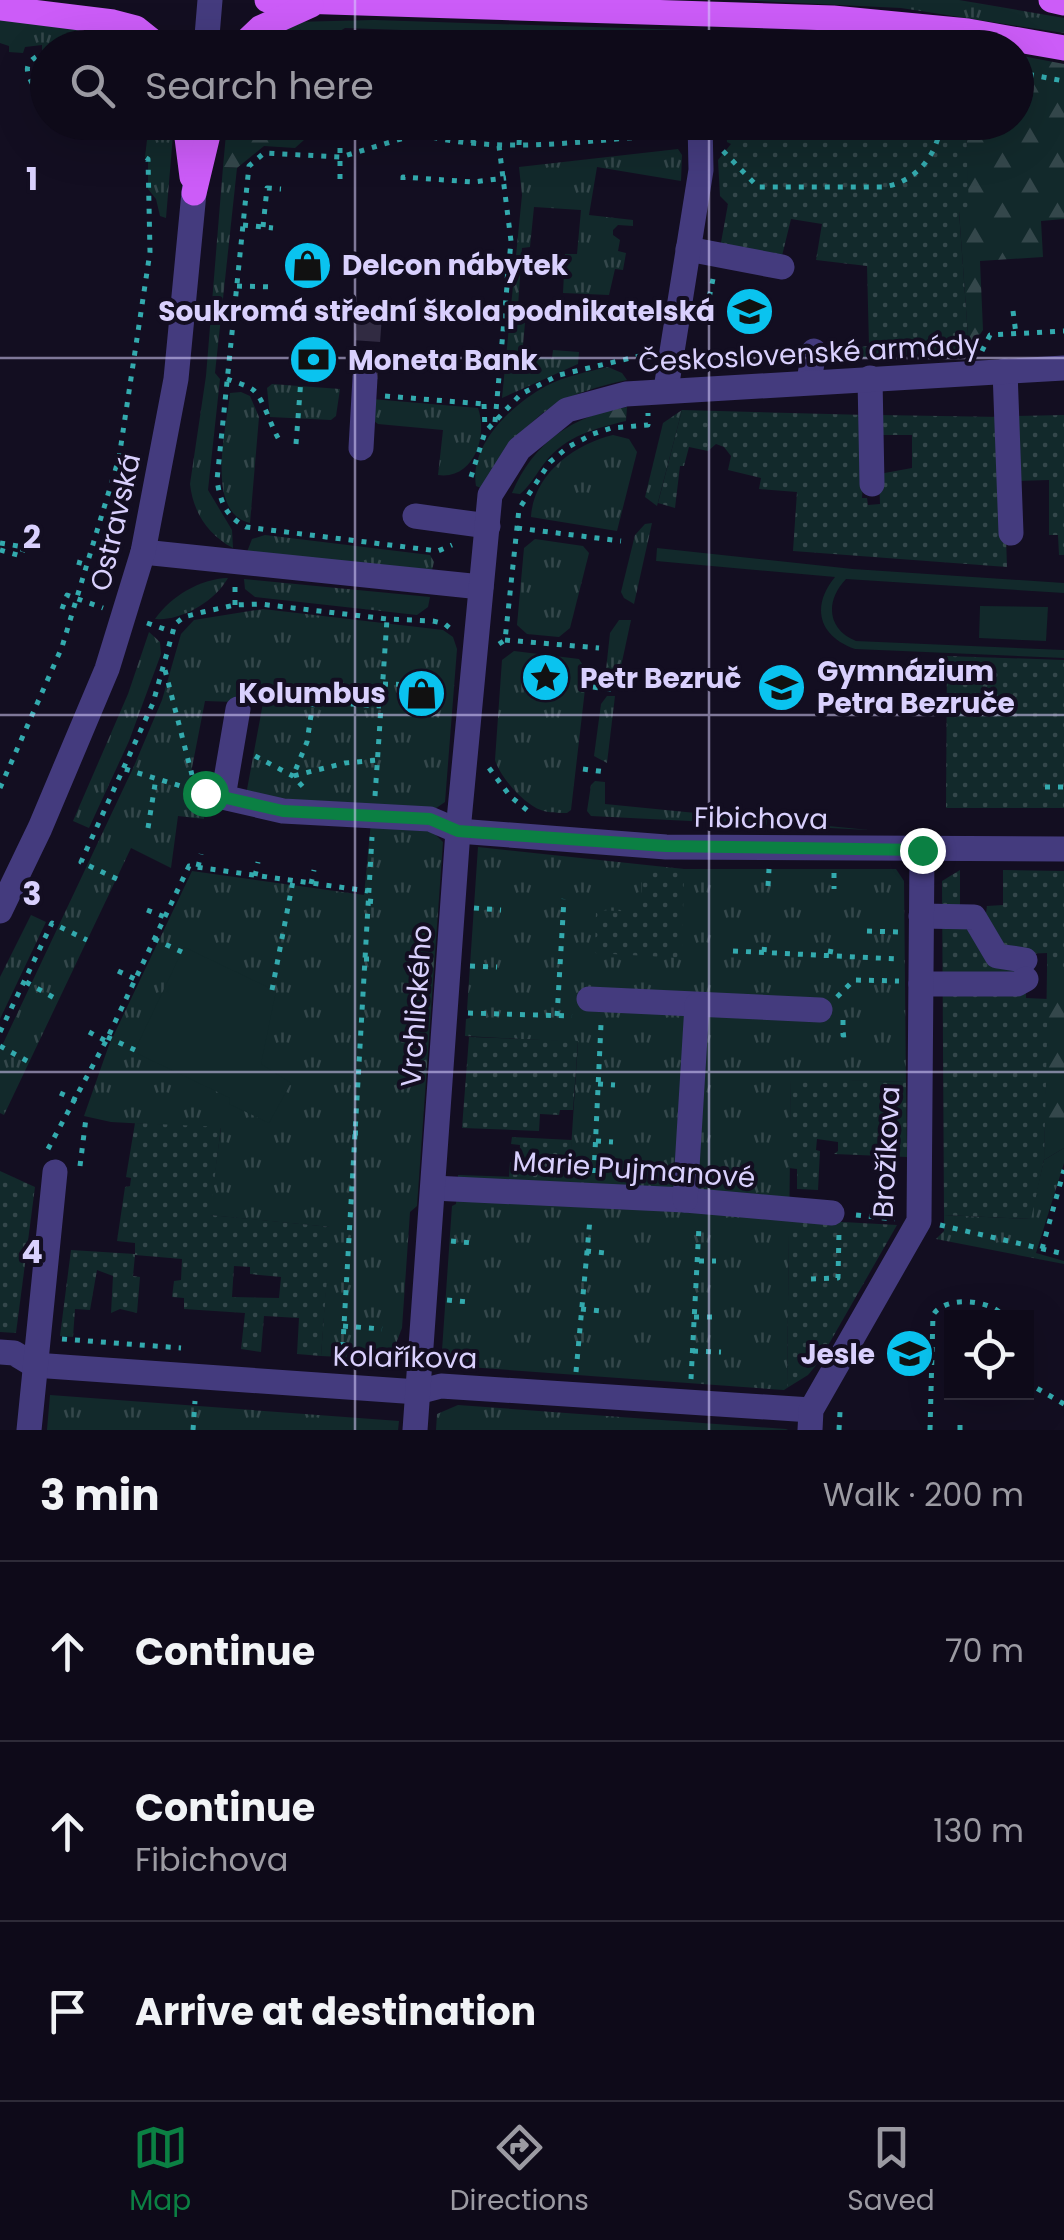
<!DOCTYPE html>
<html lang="en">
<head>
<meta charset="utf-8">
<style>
	body { margin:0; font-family:Poppins,sans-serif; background:#1c1826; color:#f1f3f6 }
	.controls { position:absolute; right:30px; bottom:30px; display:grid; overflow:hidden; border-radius:0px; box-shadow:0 10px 40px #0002 }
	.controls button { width:90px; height:90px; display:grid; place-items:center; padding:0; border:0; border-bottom:2px solid #2e2b38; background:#0e0a19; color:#f1f3f6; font:50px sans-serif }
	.stop { position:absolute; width:30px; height:30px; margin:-22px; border:8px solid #0b8043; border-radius:50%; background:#fff }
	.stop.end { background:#0b8043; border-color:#fff; box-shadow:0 2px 10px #0008 }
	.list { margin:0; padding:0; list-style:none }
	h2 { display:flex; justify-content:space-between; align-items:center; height:130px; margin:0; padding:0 40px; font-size:42px }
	h2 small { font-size:32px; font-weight:400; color:#9b9aa2 }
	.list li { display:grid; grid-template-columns:65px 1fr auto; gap:30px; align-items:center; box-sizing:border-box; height:180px; padding:0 40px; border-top:2px solid #2e2b38 }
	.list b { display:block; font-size:38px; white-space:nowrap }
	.list p { margin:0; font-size:32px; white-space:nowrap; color:#9b9aa2 }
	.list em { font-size:32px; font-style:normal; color:#9b9aa2 }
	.icon { flex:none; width:55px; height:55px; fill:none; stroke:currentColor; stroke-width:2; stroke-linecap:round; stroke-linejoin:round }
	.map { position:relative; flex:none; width:1064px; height:1430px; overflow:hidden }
	.search { position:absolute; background:#0e0a19; box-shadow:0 10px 40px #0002; left:30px; right:30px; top:30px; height:110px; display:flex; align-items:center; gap:25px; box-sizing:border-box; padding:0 35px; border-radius:55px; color:#9b9aa2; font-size:38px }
	.sheet { height:670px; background:#0e0a19 }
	nav { display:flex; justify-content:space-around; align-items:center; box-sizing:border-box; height:140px; border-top:2px solid #2e2b38; background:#0e0a19; font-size:28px; color:#9b9aa2 }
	nav a { display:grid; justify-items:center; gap:5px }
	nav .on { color:#0b8043 }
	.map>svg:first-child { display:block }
	.grass { fill:url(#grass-tufts) }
	.forest { fill:url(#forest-firs) }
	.park { fill:#12292b }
	.garden { fill:url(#garden-dots); fill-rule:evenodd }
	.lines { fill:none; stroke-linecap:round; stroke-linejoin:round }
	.minor-tunnel { stroke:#312b42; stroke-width:25; stroke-dasharray:25 12; stroke-linecap:butt }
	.path { stroke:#33aaae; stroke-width:5; stroke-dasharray:5 8; stroke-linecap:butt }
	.minor { stroke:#443b7e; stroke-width:25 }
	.major { stroke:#cc5cf8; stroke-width:25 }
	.route { stroke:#0b8043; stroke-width:12 }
	.grid { fill:none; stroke:#d9d0fd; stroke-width:2.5; stroke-opacity:0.55 }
	.labels { text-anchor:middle; stroke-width:8; stroke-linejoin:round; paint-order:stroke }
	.poi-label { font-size:28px; font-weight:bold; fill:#d9d0fd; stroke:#130e21; text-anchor:start }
	.street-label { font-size:28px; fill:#d9d0fd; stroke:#130e21 }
	.grid-label { font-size:32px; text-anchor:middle; font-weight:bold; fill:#d9d0fd; stroke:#130e21; stroke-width:8; stroke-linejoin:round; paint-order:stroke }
</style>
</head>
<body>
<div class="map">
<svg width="1064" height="1430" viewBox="0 0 1064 1430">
	<defs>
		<pattern id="grass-tufts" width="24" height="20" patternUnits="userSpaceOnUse" patternTransform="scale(2.5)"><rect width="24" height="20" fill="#12292b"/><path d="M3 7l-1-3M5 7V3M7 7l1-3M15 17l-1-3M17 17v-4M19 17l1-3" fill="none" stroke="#34474b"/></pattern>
		<pattern id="forest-firs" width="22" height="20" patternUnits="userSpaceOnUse" patternTransform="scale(2.5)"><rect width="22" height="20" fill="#12292b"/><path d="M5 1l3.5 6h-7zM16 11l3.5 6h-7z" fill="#34474b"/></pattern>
		<pattern id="garden-dots" width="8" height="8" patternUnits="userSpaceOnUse" patternTransform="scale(2.5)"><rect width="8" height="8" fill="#12292b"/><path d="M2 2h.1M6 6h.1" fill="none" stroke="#34474b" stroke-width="1.8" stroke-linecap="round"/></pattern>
	</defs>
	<rect width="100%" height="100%" fill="#130e21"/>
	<g class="grass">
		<polygon points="739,0 959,0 1064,18 1064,33 901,8"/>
		<polygon points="0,16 116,33 148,47 51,45 47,51 42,51 42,45 25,47 23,53 9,52 9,46 0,43"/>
		<polygon points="374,20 901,37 973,47 878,48 580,30 542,35 345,28 314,47 308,48 304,34 294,22"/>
		<polygon points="149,123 174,123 166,218 160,216 156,199 148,189 148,160 145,157"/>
		<polygon points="678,149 682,155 681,181 597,167 589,215 633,220 633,226 618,225 613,230 613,235 620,240 618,251 626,253 623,270 615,269 609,295 563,293 565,254 577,254 581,210 534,207 530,247 522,248 517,321 525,323 522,356 552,358 553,350 579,352 578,364 502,398 522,195 519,167"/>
		<path d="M223 167 237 168 215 373 220 379 208 490 232 530 233 548C208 535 193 512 190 484L206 376Z"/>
		<path d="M608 367 622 373 627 380C546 397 525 421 481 488L476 486C469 444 513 404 546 386 565 376 587 372 608 367Z"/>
		<polygon points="272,384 340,389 336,416 331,420 270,417 267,388"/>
		<path d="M241 392 250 396 259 417 250 523C204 512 227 427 230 393Z"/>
		<path d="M372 399 478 408C488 436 474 480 438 475L443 430 378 424 374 421Z"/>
		<polygon points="682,410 657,506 645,497 663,423"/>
		<path d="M613 435 629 439 637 452 617 531 531 517C533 474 575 444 613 435Z"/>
		<polygon points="652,523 634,604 624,598 621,592 635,535 645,524"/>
		<polygon points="265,535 430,555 434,562 432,570 247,552 252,539"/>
		<polygon points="535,539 583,546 589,553 570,628 559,637 527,634 517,625 524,548"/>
		<path d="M228 578C215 601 182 621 155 619 171 596 200 579 228 578Z"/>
		<polygon points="244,579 430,597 428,607 417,615 255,597 245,589"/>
		<polygon points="263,609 443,630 453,637 457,649 445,802 429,813 246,795 263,703 205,701 189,783 205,787 204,819 178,816 171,868 131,848 4,1115 0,1113 0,1050 134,766 162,700 181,634 194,620"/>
		<polygon points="619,620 631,620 617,685 605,679 610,633"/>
		<polygon points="149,632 160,642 161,654 129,741 89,828 73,821 128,694"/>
		<path d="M514 651 579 659 587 672 571 810 567 813C559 813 548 813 541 810 524 804 500 777 495 760L502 660Z"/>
		<polygon points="607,696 615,696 607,763 594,756 601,704"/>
		<polygon points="595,781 605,782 605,804 869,830 591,816 587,811 591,785"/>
		<polygon points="371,822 432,831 443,842 417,1206 410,1212 402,1328 395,1346 380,1359 321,1356 330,1227 209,1215 221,1128 111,1122 84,1116 109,1045 192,871 364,895"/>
		<polygon points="478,847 684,869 896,869 904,881 906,1082 791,1079 787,1388 784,1390 441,1365 452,1206 456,1204 458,1175 569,1179 578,1042 465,1036 466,1019 470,1018 470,1012 467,1010"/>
		<polygon points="31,915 46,922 0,1019 0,977"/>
		<polygon points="1064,1148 1064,1163 1036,1253 1064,1261 1064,1264 936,1239 944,1231 944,1215 1030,1219 1044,1160"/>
		<polygon points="50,1395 399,1421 398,1430 47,1430"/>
		<polygon points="458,1405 786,1429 788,1430 436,1430 437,1414"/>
	</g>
	<g class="forest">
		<polygon points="294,22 304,34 308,47 249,48"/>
		<polygon points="580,30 596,33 602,47 542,47 542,35"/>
		<polygon points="1017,55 1064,64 1064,219 1041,221 1043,257 980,261 983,330 969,350 959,211 968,211 966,123 1016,122"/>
		<polygon points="227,123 314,123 314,131 295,148 264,146 237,168 223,167"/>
		<path d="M627 407 626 421C596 428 566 436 546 461 537 472 531 485 520 494L512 493C533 443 573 415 627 407Z"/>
		<polygon points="1047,971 1064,971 1064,1148 1044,1160"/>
	</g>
	<g class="park">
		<path d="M657 548 853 569 1064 583V593L846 579C825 601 827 629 856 641L1064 650V658L855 649C818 636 811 606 835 577L656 561Z"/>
		<polygon points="980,606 1048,607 1046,641 979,638"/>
		<polygon points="184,947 276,991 261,1064 291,1083 269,1123 229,1104 230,1098 134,1052"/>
	</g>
	<g class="garden">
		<polygon points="726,123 966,123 969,211 959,212 969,350 817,362 819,351 869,346 867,266 816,260 822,224 791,219 781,260 720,248 728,204 720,196 718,160 731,144 727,142"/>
		<polygon points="682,410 867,415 862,498 867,498 868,505 880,504 879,474 912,468 912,435 878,435 879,415 1002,417 1007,567 793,551 797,492 759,489 761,478 728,470 731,456 724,447 716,444 708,451 689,447 684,466 680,466 675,508 658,503"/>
		<polygon points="1064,415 1064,555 1059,555 1058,535 1049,535 1049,480 1015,481 1012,416"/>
		<polygon points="947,656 1064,660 1064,808 946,808"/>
		<polygon points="642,868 684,869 682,958 595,953 596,910 641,912"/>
		<polygon points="960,870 960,905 986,913 987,906 1003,905 1003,870 1064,871 1064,971 1047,971 1047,953 1025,954 1026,998 1048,999 1044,1160 1031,1219 944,1215 942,881"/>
		<polygon points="469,1037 578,1041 573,1110 560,1110 559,1115 540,1114 539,1131 462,1128"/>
		<polygon points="791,1078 906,1082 907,1157 834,1154 838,1151 838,1142 817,1139 816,1150 820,1151 818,1190 797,1189 797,1169 789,1168"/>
		<path d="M135 1123 221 1127 210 1215 331 1227 321 1356 297 1354 299 1318 264 1316 261 1352 241 1349 245 1313 184 1309V1298L172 1297 174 1281 181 1280 182 1259 135 1255 133 1276 140 1277 137 1313 120 1309 111 1313 113 1276 97 1270 90 1310 75 1309 73 1337 60 1336 71 1250 135 1254V1243L117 1241 125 1187 130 1186 131 1178 126 1177ZM234 1266 250 1267V1274L281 1277 279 1298 232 1297Z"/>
		<polygon points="512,1137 572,1140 569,1180 509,1177 510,1162 519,1162 520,1145 511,1144"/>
		<polygon points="0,1171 35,1187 16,1333 0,1332"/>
		<polygon points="789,1219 897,1225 818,1363 808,1375 787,1388"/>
	</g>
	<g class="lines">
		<polyline class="minor-tunnel" points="365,378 369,322"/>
		<g class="path">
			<polyline points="339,48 370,38 653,48"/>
			<path d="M48 56 41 54C26 62 24 68 32 83L48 87"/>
			<polyline points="1016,72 1064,81"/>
			<polyline points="340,122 340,187"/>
			<path d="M383 122C476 161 581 140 679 134"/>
			<path d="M414 135 341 157 264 153 249 166 217 480C220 501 226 517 246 527L438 551 452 545"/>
			<polyline points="473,143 474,122"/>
			<polyline points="519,145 520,122"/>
			<path d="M723 151 758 187H882C915 183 938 156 941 122"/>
			<polyline points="403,180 403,177 473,182 506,178"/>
			<polyline points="243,225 273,228"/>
			<polyline points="263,227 267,188 281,189"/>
			<polyline points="479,274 508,276"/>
			<polyline points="237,286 274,287"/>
			<polyline points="1013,311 1016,334"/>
			<polyline points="704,322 713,279"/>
			<polyline points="982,351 990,335 1064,331"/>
			<path d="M227 379C235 382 246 385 252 389 264 397 271 430 282 444"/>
			<polyline points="385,396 484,404 484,401"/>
			<polyline points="484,404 485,429"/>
			<polyline points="495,422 511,241 499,146"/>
			<polyline points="296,444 301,379"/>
			<polyline points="471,477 485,432 521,394 559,375 648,354"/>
			<polyline points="517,528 621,541"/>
			<polyline points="0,543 24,547"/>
			<polyline points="0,550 21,556 24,547"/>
			<polyline points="77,562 88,565"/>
			<polyline points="235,605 235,584"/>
			<polyline points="62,609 67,595 103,608"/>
			<polyline points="147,623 173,632"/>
			<polyline points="505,640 599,648"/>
			<polyline points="499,644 505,640 519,509 550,462 568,447 593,434 611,428 648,425 648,413"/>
			<polyline points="165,670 192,775"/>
			<polyline points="383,684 422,685 422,689"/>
			<polyline points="593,687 616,690"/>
			<polyline points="260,698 381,706"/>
			<polyline points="276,699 278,689"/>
			<polyline points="313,702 307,742 293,776 345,763 378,760"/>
			<polyline points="334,703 335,693"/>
			<polyline points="255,756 293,776 305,789"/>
			<polyline points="489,768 510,796 528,811"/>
			<polyline points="125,769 184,787"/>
			<polyline points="583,769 606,772"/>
			<polyline points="1045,787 1064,787"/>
			<polyline points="0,788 62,647 119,458 150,252 148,159 145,157"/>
			<polyline points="375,796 387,619"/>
			<polyline points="148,828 156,778"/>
			<polyline points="198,867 201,854"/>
			<polyline points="834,873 834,889"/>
			<polyline points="255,876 258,862"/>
			<polyline points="117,879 81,862 153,703 175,624 184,617 203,612 235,605 260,604 387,619 433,621 445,624 455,633"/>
			<polyline points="311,884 314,870"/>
			<polyline points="768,886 769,869"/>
			<polyline points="368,901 380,902"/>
			<polyline points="474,908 501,910"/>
			<polyline points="147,910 165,917"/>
			<polyline points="867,931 898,932"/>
			<polyline points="154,939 182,952"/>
			<polyline points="733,951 899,959"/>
			<polyline points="764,952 765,941"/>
			<polyline points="830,954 832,944"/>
			<polyline points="364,959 376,959"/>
			<polyline points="470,966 497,967"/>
			<polyline points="118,971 135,979"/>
			<polyline points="26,982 58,1000"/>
			<polyline points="272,990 293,881"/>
			<polyline points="837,997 854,980 899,981"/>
			<polyline points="468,1013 572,1016"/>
			<polyline points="557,1016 564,899"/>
			<polyline points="843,1020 843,1035 853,1034"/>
			<polyline points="0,1032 52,923 87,940"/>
			<polyline points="89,1032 106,1041"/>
			<polyline points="107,1037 135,1050"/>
			<polyline points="0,1046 29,1062"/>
			<polyline points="598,1084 615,1085"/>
			<polyline points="60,1093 78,1101"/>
			<polyline points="353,1133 363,1133"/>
			<polyline points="596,1141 613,1142"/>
			<polyline points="48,1149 106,1041 189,866 368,891"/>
			<polyline points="80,1166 86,1118 83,1117"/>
			<polyline points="594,1173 601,1024"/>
			<polyline points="856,1215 895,1219"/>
			<polyline points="940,1225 1064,1254"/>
			<polyline points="451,1241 473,1243"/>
			<polyline points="1042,1249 1064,1170"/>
			<polyline points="586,1251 605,1253"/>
			<polyline points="699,1261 716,1261"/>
			<polyline points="811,1279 838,1278 839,1232"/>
			<polyline points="447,1300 469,1302"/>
			<polyline points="581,1309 601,1311"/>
			<polyline points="694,1317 714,1317"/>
			<polyline points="343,1326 382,1329"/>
			<polyline points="62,1339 181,1348"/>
			<polyline points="693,1351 721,1352"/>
			<polyline points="342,1360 372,837"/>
			<polyline points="376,1363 396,1351"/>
			<polyline points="576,1372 590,1219"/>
			<polyline points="691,1379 699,1226"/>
			<polyline points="1026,1382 1064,1404"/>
			<polyline points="193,1430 195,1401"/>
			<polyline points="839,1430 840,1412"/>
			<path d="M930 1430 933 1315C945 1295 993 1299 1005 1318"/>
			<polyline points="960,1430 960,1422"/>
		</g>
		<g class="minor">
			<polyline points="206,48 210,0"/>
			<polyline points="688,249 782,267"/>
			<polyline points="1005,371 1011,533"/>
			<polyline points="870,378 872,484"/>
			<polyline points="809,381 814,351"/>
			<polyline points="666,389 701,170 700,122"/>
			<polyline points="361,448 365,378"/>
			<polyline points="415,516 488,526"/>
			<polyline points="143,552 481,587"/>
			<polyline points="205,793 283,811 430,819 458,831 666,847 1064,849"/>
			<polyline points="223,797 238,709"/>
			<polyline points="0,911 40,828 107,669 143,552 176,379 196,172"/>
			<polyline points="921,916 974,917 997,956 1025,960"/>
			<polyline points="921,984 1017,984 1026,979"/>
			<polyline points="589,999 820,1010"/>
			<polyline points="433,1188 685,1200 832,1213"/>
			<polyline points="685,1200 697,1005"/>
			<polyline points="0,1352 14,1353 34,1365 418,1392 441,1386 811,1410"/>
			<polyline points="29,1430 55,1172"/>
			<polyline points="415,1430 458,831 490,495 519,449 567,410 626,394 1064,368"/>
			<polyline points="810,1430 811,1410 919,1221 922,850"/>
		</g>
		<g class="major">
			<polyline points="267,0 833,18 968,31 1064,48"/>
			<polyline points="1051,0 1064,3"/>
			<polyline points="0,8 113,22 136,28 161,48"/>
			<polyline points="239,48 260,28 311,5"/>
			<polyline points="185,122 192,177"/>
			<polyline points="194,193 211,122"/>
		</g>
	</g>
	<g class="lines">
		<polyline class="route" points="205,793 283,811 430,819 458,831 484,833 666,846 922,850"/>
	</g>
	<path class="grid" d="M355 0V48M709 0V48M355 122V1430M709 122V1430M0 358H1064M0 715H1064M0 1072H1064"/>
	<defs>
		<symbol id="shop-disc" viewBox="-11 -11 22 22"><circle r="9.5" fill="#0ac3ef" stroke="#130e21"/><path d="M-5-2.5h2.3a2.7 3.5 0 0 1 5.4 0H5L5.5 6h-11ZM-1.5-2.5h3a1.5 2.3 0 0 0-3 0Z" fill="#111"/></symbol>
		<symbol id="school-disc" viewBox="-11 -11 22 22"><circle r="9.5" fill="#0ac3ef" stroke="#130e21"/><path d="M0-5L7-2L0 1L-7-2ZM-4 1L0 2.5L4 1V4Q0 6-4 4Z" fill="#111"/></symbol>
		<symbol id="bank-disc" viewBox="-11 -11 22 22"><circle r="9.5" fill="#0ac3ef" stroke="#130e21"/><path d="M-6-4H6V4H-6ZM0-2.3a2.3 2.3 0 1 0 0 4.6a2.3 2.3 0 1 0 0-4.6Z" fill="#111"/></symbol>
		<symbol id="sight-disc" viewBox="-11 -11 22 22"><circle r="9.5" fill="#0ac3ef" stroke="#130e21"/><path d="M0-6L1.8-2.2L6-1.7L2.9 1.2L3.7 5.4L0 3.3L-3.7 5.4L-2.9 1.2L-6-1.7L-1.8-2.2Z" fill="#111"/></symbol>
		<symbol id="university-disc" viewBox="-11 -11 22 22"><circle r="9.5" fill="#0ac3ef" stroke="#130e21"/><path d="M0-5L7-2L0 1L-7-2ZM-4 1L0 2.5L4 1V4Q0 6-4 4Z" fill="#111"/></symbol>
	</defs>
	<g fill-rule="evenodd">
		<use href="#shop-disc" x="280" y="238" width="55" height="55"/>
		<use href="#school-disc" x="722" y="284" width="55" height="55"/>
		<use href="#bank-disc" x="286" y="332" width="55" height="55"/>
		<use href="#sight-disc" x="518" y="650" width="55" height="55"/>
		<use href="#university-disc" x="754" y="660" width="55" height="55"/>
		<use href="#shop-disc" x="394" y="666" width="55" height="55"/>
		<use href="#school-disc" x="882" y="1326" width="55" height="55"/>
	</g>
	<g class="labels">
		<g class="poi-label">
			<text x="342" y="275">Delcon nábytek</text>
			<text x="715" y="321" text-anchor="end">Soukromá střední škola podnikatelská</text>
			<text x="348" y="370">Moneta Bank</text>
			<text x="817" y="681">Gymnázium<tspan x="817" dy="32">Petra Bezruče</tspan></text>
			<text x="580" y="688">Petr Bezruč</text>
			<text x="386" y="703" text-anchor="end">Kolumbus</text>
			<text x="875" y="1364" text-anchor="end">Jesle</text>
		</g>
		<g class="street-label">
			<text transform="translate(809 353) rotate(-3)" y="10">Československé armády</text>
			<text transform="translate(115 522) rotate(-77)" y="10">Ostravská</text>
			<text transform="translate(761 818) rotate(1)" y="10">Fibichova</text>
			<text transform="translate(416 1006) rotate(-86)" y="10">Vrchlického</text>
			<text transform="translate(886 1152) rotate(-87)" y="10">Brožíkova</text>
			<text transform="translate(634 1169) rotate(4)" y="10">Marie Pujmanové</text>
			<text transform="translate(405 1357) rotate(1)" y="10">Kolaříkova</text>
		</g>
	</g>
	<g class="grid-label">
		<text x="32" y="190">1</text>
		<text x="32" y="548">2</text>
		<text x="32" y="905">3</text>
		<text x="32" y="1263">4</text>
	</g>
</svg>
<div class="controls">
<button><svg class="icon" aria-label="locate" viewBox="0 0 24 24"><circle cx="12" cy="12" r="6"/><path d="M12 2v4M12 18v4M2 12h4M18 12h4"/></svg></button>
</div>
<div class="stop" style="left:205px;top:793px"></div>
<div class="stop end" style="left:922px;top:850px"></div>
<div class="search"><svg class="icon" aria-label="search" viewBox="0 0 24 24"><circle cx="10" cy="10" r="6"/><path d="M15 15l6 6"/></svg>Search here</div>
</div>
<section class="sheet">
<h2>3 min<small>Walk · 200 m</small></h2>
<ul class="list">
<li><svg class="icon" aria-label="ahead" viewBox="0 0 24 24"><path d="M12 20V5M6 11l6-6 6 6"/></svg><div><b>Continue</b></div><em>70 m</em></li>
<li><svg class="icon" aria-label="ahead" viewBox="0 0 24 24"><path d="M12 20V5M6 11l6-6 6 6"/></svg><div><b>Continue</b><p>Fibichova</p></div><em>130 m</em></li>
<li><svg class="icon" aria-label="arrive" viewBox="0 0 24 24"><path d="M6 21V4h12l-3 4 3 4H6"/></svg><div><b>Arrive at destination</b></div></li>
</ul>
</section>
<nav>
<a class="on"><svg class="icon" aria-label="map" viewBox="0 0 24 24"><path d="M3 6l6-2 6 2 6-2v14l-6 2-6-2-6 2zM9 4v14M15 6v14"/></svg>Map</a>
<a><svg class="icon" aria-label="directions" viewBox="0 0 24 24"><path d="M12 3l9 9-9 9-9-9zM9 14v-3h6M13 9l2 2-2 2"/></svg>Directions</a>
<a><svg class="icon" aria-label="saved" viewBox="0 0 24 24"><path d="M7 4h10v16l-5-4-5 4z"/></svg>Saved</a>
</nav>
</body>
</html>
